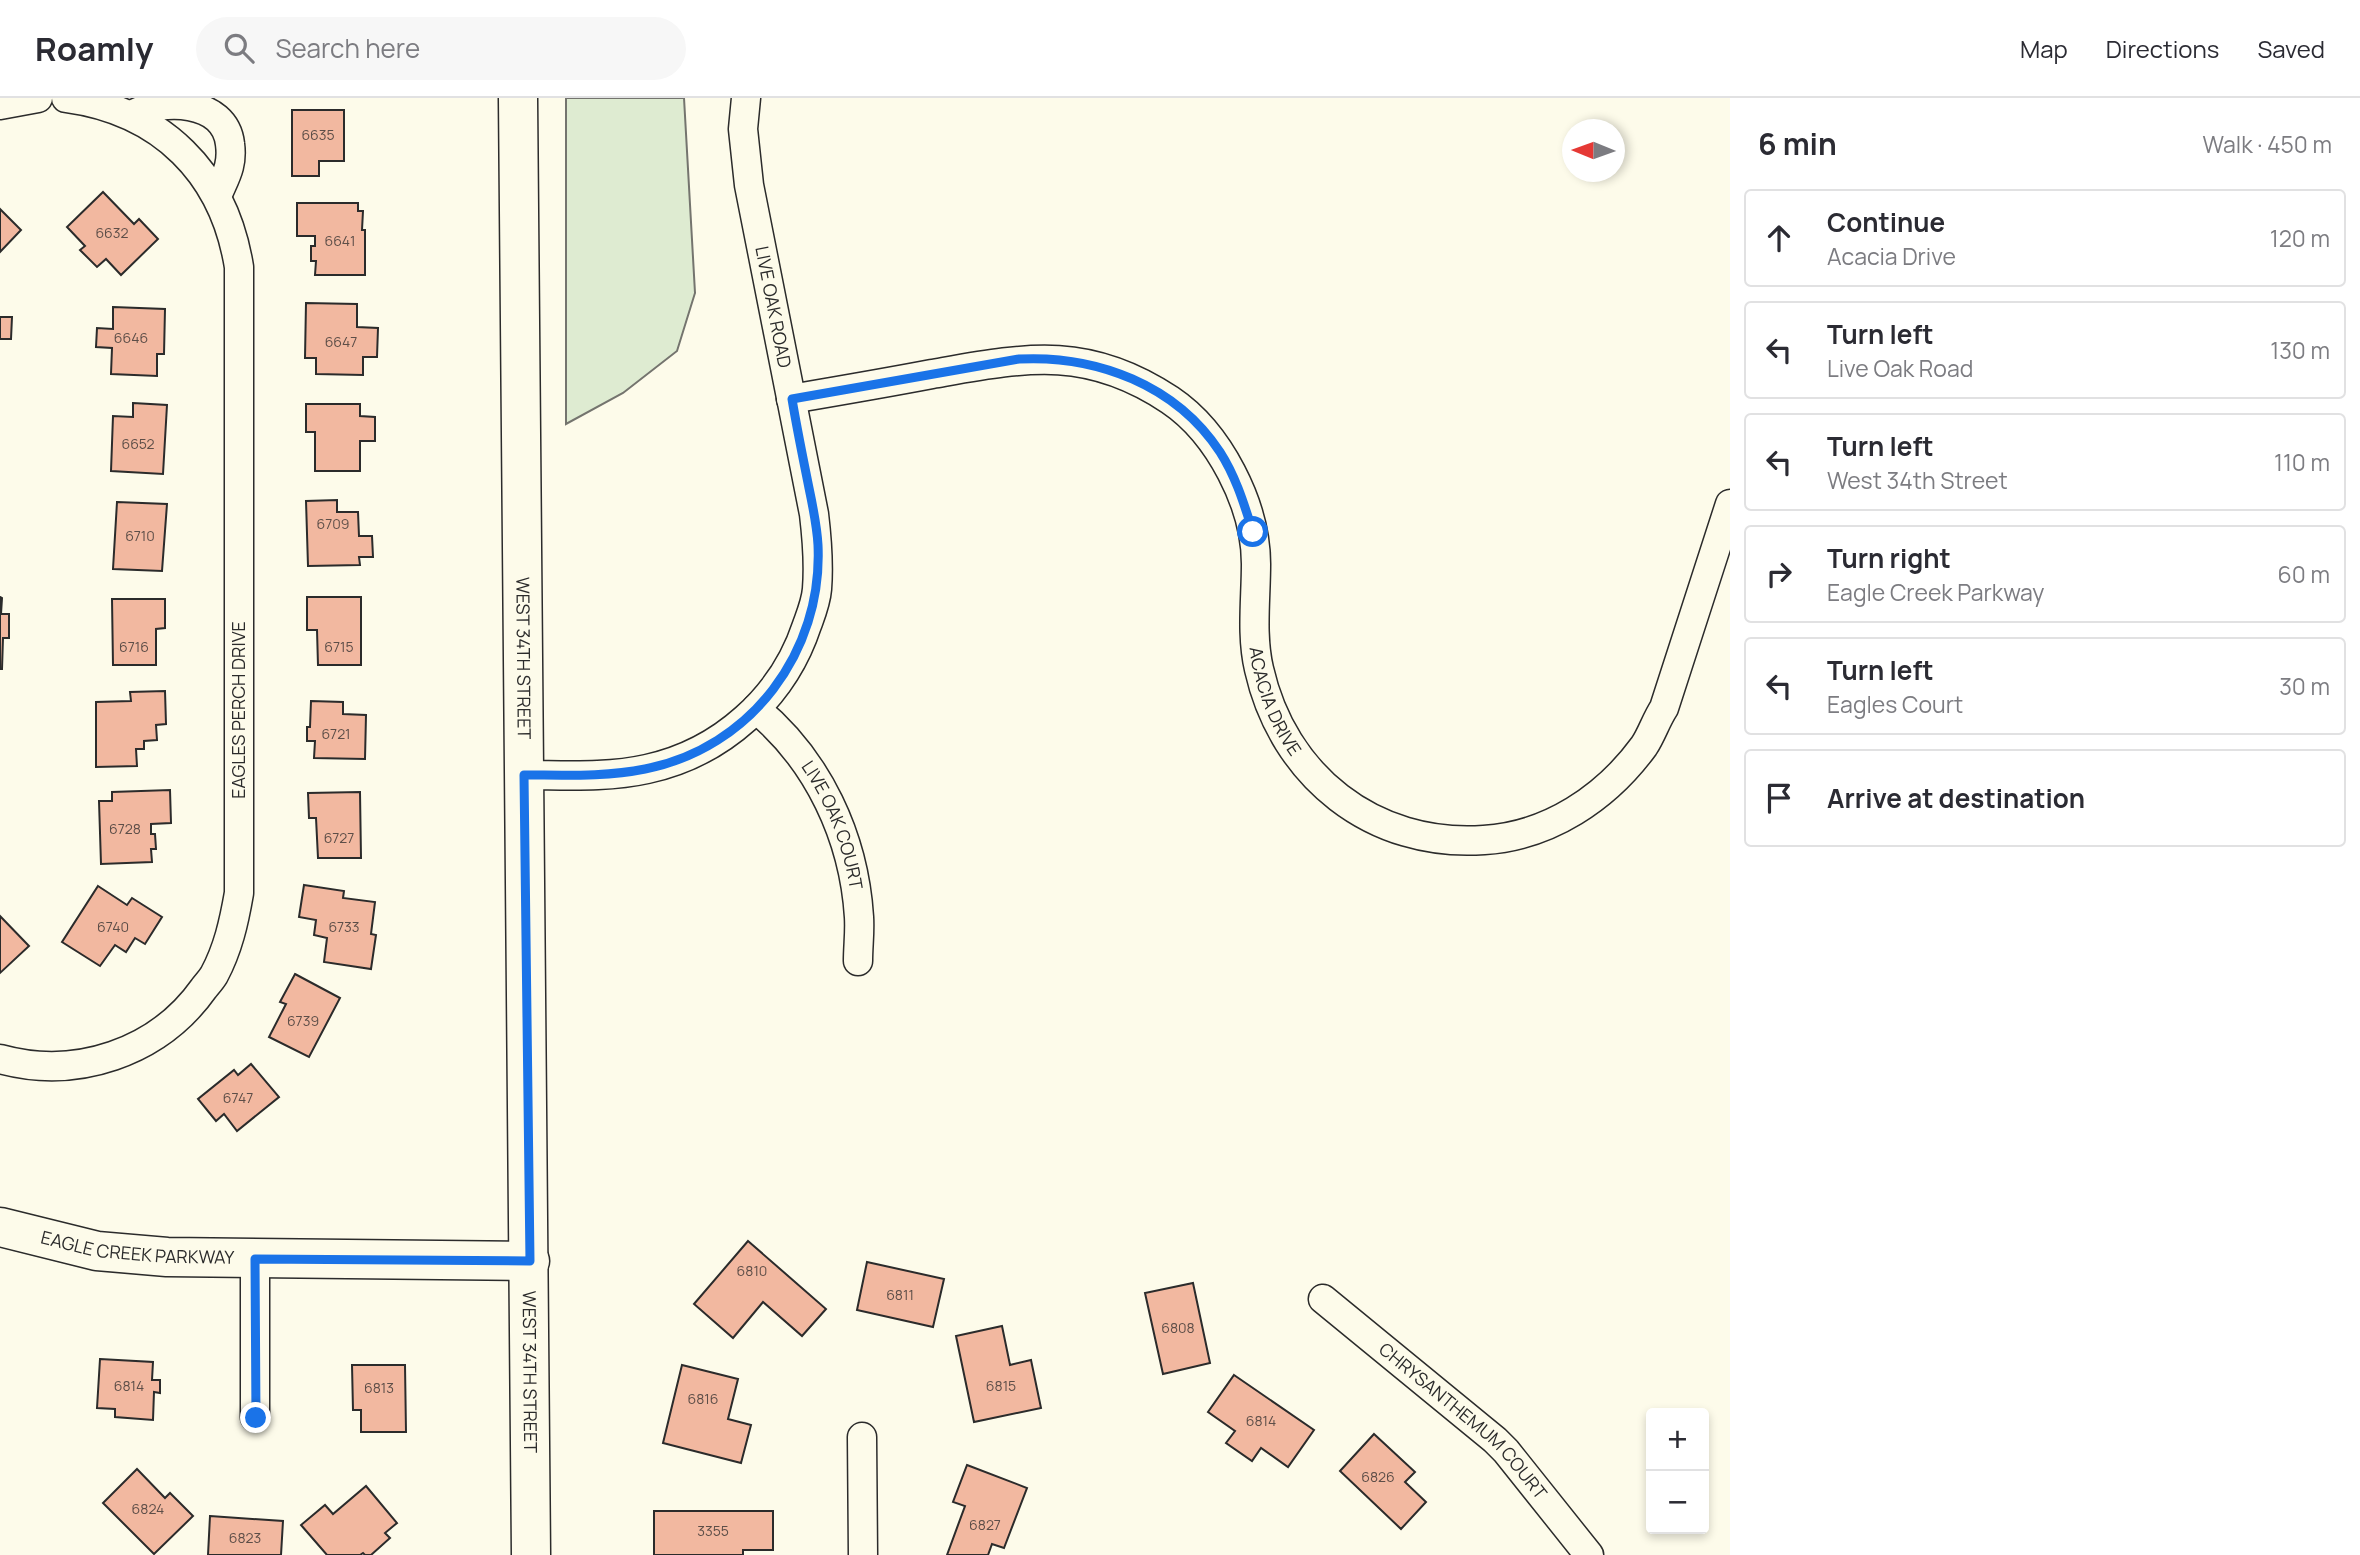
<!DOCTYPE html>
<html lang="en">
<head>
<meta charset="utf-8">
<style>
	body { margin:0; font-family:Manrope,sans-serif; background:#f7f7f7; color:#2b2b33 }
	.controls { position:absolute; right:21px; bottom:21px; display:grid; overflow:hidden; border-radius:7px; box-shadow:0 4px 10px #0003 }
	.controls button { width:63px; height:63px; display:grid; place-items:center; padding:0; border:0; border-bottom:2px solid #e1e1e2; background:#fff; color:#2b2b33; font:35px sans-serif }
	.compass { position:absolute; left:1562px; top:21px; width:63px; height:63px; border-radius:50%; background:#fff; box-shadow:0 4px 10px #0003; rotate:271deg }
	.stop { position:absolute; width:21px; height:21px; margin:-16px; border:5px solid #1a73e8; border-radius:50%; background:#fff }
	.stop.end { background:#1a73e8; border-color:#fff; box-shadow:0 2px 7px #0008 }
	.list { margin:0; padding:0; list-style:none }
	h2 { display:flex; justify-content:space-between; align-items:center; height:91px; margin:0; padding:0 28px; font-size:30px }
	h2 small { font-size:23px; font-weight:400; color:#7c7c81 }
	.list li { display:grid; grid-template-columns:46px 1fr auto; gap:21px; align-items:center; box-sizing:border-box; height:98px; margin:0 14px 14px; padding:0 14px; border:2px solid #e1e1e2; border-radius:7px }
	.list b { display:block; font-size:26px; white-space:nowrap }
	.list p { margin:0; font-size:23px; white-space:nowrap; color:#7c7c81 }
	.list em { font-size:23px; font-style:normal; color:#7c7c81 }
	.icon { flex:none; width:38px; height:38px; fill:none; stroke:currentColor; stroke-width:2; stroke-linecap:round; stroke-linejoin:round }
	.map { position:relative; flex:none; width:1730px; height:1457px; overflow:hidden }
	header { display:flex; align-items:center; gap:42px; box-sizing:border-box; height:98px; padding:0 35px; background:#fff; border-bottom:2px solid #e1e1e2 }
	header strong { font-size:33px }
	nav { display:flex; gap:38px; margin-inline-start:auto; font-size:24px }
	.search { width:490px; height:63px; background:#f7f7f7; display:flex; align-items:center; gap:18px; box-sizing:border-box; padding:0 24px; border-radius:38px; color:#7c7c81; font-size:26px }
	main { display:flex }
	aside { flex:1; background:#fff }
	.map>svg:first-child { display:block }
	.green { fill:#deebd1; stroke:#74746e; stroke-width:2 }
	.building { fill:#f2b8a0; stroke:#2b2b2b; stroke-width:2 }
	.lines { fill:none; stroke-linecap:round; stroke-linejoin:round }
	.street-casing { stroke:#2b2b2b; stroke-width:31 }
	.secondary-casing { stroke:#2b2b2b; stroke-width:41 }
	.street { stroke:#fdfbea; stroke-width:28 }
	.secondary { stroke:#fdfbea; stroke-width:38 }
	.route { stroke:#1a73e8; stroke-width:9 }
	.labels { text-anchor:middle; stroke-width:5; stroke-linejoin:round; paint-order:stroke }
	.number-label { font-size:14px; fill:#5d4e48 }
	.street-label { font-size:18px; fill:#2b2b2b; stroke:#fdfbea }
</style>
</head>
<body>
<header>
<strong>Roamly</strong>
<div class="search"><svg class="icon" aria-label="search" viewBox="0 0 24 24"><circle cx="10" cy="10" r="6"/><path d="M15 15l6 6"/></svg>Search here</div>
<nav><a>Map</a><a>Directions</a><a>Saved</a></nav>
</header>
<main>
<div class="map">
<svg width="1730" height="1457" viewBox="0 0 1730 1457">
	<rect width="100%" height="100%" fill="#fdfbea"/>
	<polygon class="green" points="566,0 684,0 695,195 677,253 623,295 566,326"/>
	<g class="building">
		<polygon points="292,12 344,12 344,63 319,63 319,78 292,78"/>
		<polygon points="103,94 134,126 139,121 158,141 121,177 106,161 97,169 80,152 85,148 67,129"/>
		<polygon points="297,105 358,105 358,113 363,113 362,132 365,132 365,177 315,177 316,163 311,163 311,148 315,148 315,138 297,138"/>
		<polygon points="0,111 21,132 0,154"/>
		<polygon points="306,205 357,206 357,229 378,230 377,259 363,259 363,277 316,276 316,260 305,260"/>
		<polygon points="113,209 165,211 164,256 157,256 157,278 111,276 112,250 96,249 97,230 113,231"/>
		<polygon points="0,219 12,219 11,241 0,241"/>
		<polygon points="133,305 167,307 163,376 111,373 113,318 133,319"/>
		<polygon points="306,306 360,306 360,318 375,319 375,343 360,343 360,373 315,373 315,334 306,334"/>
		<polygon points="337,402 337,414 358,414 359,438 372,438 373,459 359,459 360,467 308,468 306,403"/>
		<polygon points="117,404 167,406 162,473 113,471"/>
		<polygon points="0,499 2,500 1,516 9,516 9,540 3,540 2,571 0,571"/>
		<polygon points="307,499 361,499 361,567 318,567 317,532 307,532"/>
		<polygon points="112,501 165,501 165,530 156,531 156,567 113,567"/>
		<polygon points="165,593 166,626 156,627 157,642 144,643 144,651 136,651 137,668 96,669 96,604 131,603 130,594"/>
		<polygon points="311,603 343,604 343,616 366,617 365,661 314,660 315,643 307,643 307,629 310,629"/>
		<polygon points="170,692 171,725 151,726 151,736 155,736 156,751 151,751 152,764 101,766 99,703 112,703 112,694"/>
		<polygon points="360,694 361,760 318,760 316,720 309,720 308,695"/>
		<polygon points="304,787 344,793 343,800 375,804 371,836 376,837 371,871 324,864 327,840 314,837 316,822 299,819"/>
		<polygon points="98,788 127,807 132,800 162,819 145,846 135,840 126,854 115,847 100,868 62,844"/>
		<polygon points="0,818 29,848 0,875"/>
		<polygon points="295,876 340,900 309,959 269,939 286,906 280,904"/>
		<polygon points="251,966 279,999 237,1033 224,1016 216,1023 198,1001 234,972 238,977"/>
		<polygon points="748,1143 826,1211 802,1238 763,1204 733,1240 694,1206"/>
		<polygon points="867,1164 944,1181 933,1229 857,1212"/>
		<polygon points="1193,1185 1210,1265 1163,1276 1145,1195"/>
		<polygon points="1002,1228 1010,1267 1031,1262 1041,1310 974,1324 956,1238"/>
		<polygon points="100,1261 153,1264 152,1282 160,1282 160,1295 154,1294 153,1322 115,1319 115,1311 97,1310"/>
		<polygon points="352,1267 405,1267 406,1334 361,1334 361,1312 353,1312"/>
		<polygon points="682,1267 738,1281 728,1321 751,1327 741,1365 663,1345"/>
		<polygon points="1234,1277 1314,1332 1288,1369 1261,1350 1252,1363 1226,1345 1235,1333 1208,1314"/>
		<polygon points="1374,1336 1415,1374 1405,1384 1426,1404 1401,1431 1340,1373"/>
		<polygon points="967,1367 1027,1390 1004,1450 992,1446 988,1457 947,1457 965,1408 953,1404"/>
		<polygon points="137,1371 165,1400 170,1395 193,1418 154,1456 103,1405"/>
		<polygon points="366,1388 397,1425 385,1435 390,1440 371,1457 365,1457 363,1455 360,1457 327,1457 301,1427 325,1407 333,1416"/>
		<polygon points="654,1413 773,1413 773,1452 743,1452 743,1457 654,1457"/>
		<polygon points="210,1418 283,1423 281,1457 208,1457"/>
	</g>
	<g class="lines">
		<defs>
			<g id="street">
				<polyline points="0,7 38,0"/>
				<path d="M132 17C161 0 225 1 230 46 233 68 225 79 217 98"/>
				<path id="s1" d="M791 301C838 293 885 285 932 276 1024 260 1086 246 1170 302 1219 335 1256 407 1256 466 1256 501 1251 537 1259 571 1283 678 1373 750 1484 742 1549 738 1606 700 1644 648 1652 636 1656 622 1664 610L1730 406"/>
				<path id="s2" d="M756 611C818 662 854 739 859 819 860 834 858 848 858 863"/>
				<path d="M524 677C564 677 607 680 647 671 721 655 783 600 807 527 811 516 816 504 817 491 819 466 817 441 814 416L749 87 743 31 746 0"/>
				<path d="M0 961C76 982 158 955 204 890 207 886 211 882 214 877 228 851 234 824 239 795V169C224 75 162 13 66 0"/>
				<polyline points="255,1161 255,1319"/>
				<path id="s3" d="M1323 1201 1495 1342 1506 1353 1589 1457"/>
				<polyline points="862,1339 863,1457"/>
			</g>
			<g id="secondary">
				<path id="s4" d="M518 0 531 1457"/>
				<path id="s5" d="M0 1129 97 1153 167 1159 530 1163"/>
			</g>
		</defs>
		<use href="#street" class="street-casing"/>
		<use href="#secondary" class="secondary-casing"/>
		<use href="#street" class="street"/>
		<use href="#secondary" class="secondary"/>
	</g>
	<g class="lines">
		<path class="route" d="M256 1320 255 1161 530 1163 524 677C564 677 606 679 645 671 751 650 823 554 818 447 817 428 813 409 809 390 803 360 797 331 792 301L1019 261C1097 257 1176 287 1220 354 1236 379 1244 406 1253 434"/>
	</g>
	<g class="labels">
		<g class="number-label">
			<text x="318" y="42">6635</text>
			<text x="112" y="140">6632</text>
			<text x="340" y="148">6641</text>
			<text x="131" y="245">6646</text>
			<text x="341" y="249">6647</text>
			<text x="138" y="351">6652</text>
			<text x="333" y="431">6709</text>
			<text x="140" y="443">6710</text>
			<text x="134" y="554">6716</text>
			<text x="339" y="554">6715</text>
			<text x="336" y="641">6721</text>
			<text x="125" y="736">6728</text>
			<text x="339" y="745">6727</text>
			<text x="113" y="834">6740</text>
			<text x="344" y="834">6733</text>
			<text x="303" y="928">6739</text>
			<text x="238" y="1005">6747</text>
			<text x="752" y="1178">6810</text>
			<text x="900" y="1202">6811</text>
			<text x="1178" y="1235">6808</text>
			<text x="129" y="1293">6814</text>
			<text x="1001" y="1293">6815</text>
			<text x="379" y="1295">6813</text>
			<text x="703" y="1306">6816</text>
			<text x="1261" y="1328">6814</text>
			<text x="1378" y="1384">6826</text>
			<text x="148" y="1416">6824</text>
			<text x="985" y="1432">6827</text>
			<text x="713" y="1438">3355</text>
			<text x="245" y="1445">6823</text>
		</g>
		<g class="street-label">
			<text transform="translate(773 209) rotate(79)" y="6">LIVE OAK ROAD</text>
			<text dy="6" stroke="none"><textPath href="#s4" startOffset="560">WEST 34TH STREET</textPath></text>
			<text dy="6" stroke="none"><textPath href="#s1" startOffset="723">ACACIA DRIVE</textPath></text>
			<text transform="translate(239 612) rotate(-90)" y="6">EAGLES PERCH DRIVE</text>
			<text dy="6" stroke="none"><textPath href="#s2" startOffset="142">LIVE OAK COURT</textPath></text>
			<text dy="6" stroke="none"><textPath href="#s5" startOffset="140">EAGLE CREEK PARKWAY</textPath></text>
			<text dy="6" stroke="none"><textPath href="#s4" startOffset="1274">WEST 34TH STREET</textPath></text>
			<text dy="6" stroke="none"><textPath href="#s3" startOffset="186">CHRYSANTHEMUM COURT</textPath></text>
		</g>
	</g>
</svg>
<div class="controls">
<button>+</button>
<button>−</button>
</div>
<svg class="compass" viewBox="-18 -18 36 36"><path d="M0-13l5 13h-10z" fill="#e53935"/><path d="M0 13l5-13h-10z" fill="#7c7c81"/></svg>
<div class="stop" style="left:1253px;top:434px"></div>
<div class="stop end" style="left:256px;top:1320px"></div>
</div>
<aside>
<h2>6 min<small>Walk · 450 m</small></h2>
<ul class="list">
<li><svg class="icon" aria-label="ahead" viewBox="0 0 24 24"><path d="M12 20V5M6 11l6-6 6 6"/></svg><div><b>Continue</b><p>Acacia Drive</p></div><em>120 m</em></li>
<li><svg class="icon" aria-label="left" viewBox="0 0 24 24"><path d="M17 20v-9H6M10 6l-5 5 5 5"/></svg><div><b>Turn left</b><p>Live Oak Road</p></div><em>130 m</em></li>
<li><svg class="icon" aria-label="left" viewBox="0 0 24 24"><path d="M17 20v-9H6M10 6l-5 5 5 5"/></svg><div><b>Turn left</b><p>West 34th Street</p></div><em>110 m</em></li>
<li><svg class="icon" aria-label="right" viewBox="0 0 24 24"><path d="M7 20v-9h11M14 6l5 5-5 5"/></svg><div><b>Turn right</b><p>Eagle Creek Parkway</p></div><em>60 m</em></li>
<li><svg class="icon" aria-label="left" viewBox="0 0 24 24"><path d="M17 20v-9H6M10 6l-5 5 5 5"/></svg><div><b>Turn left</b><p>Eagles Court</p></div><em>30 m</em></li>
<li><svg class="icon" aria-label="arrive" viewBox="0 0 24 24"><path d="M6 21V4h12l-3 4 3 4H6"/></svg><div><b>Arrive at destination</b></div></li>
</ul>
</aside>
</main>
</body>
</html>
